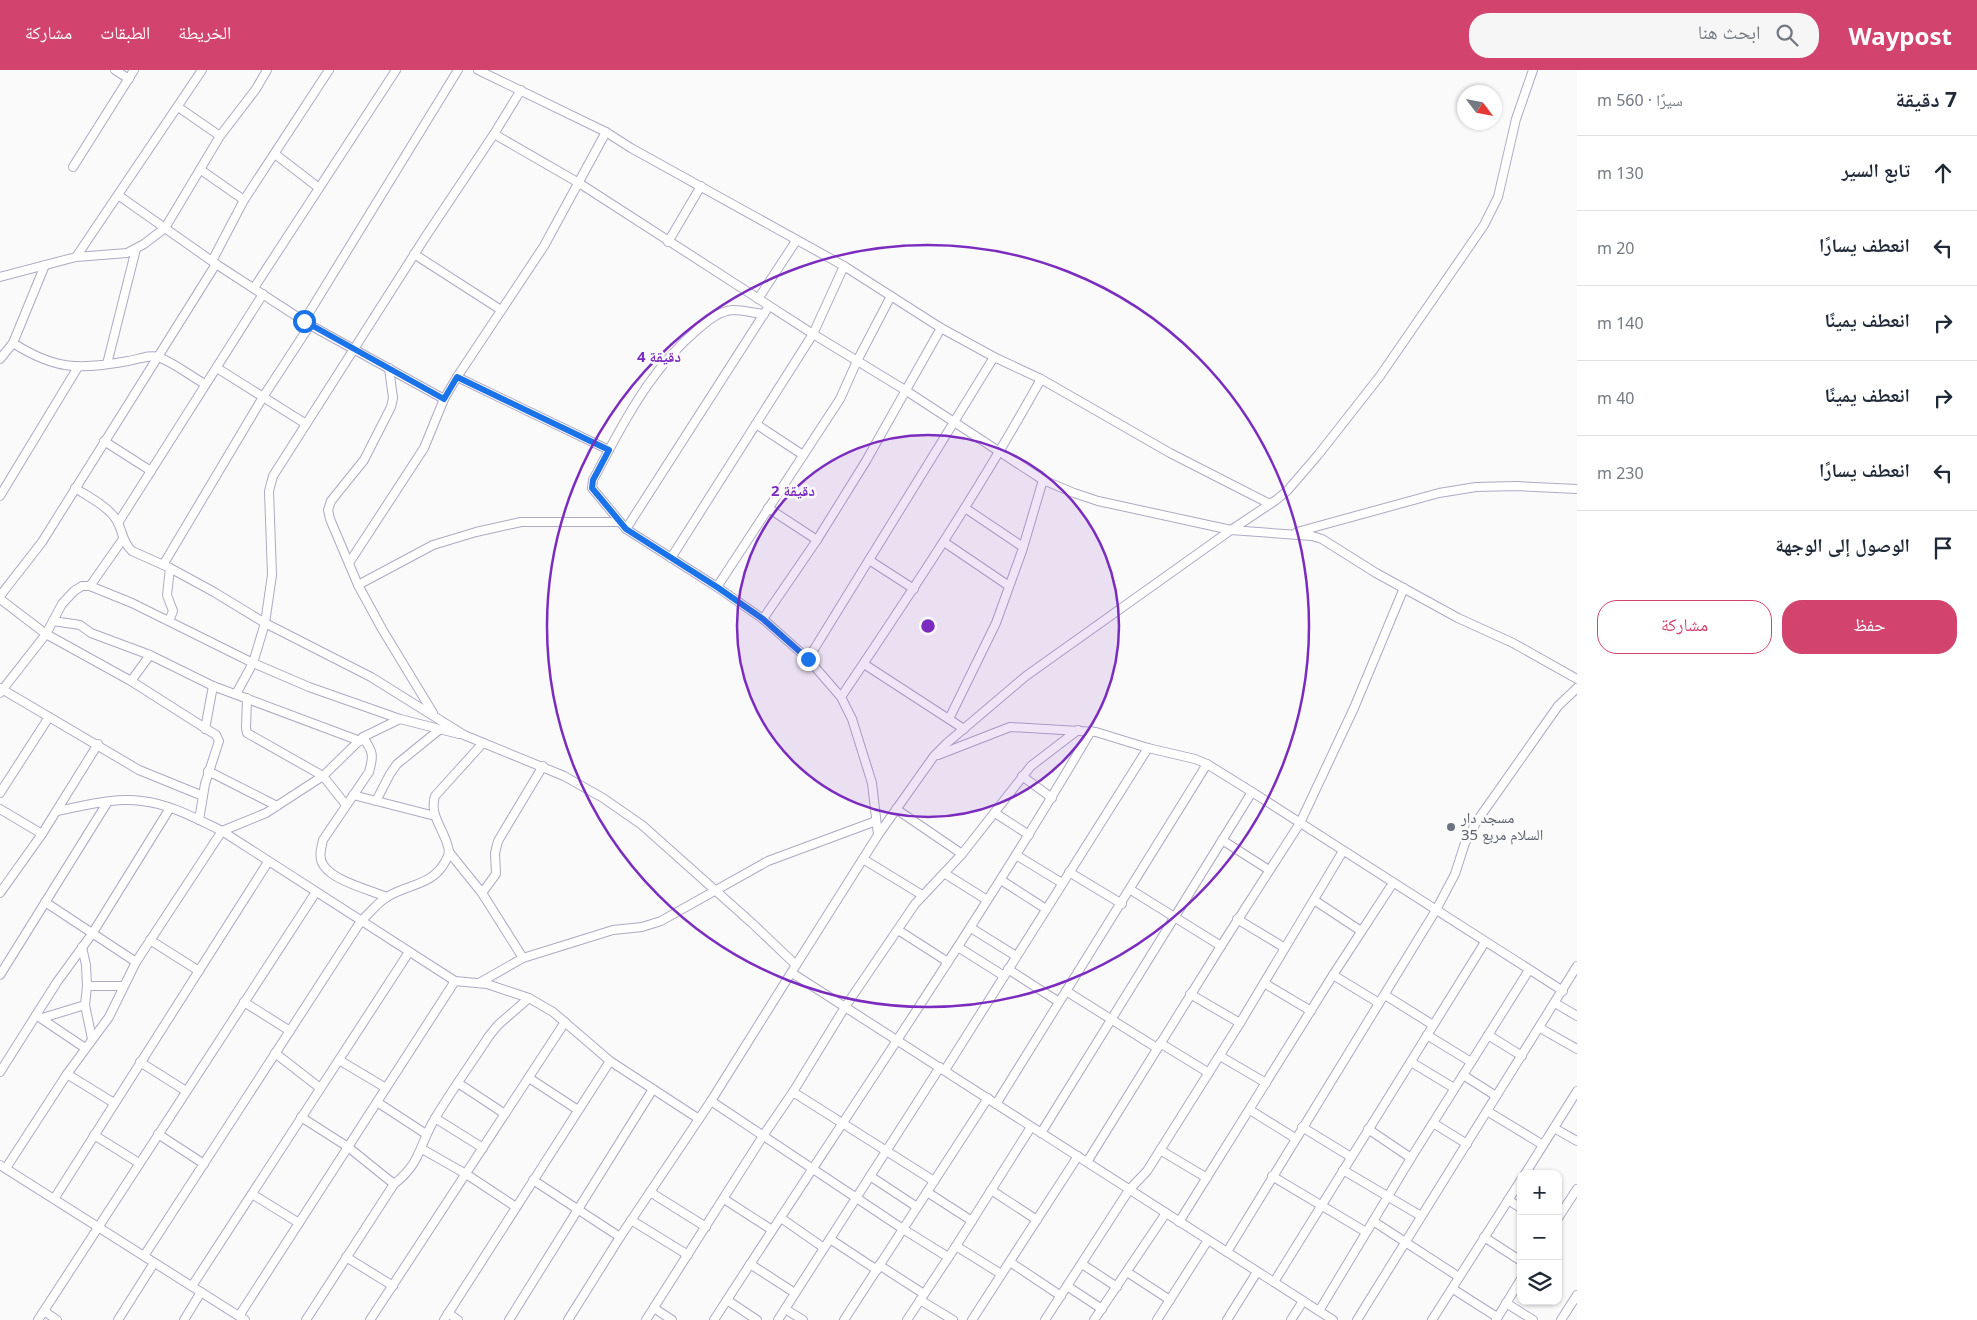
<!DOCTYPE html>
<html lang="ar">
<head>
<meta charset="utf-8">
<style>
	body { margin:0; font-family:"Noto Sans","Noto Naskh Arabic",sans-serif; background:#f6f6f7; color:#1f2937; direction:rtl }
	.controls { position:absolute; right:15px; bottom:15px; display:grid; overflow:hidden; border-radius:10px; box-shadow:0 1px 4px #0004 }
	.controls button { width:45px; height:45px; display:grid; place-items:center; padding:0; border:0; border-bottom:1px solid #e0e1e3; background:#fff; color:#1f2937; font:25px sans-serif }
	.compass { position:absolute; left:1457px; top:15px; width:45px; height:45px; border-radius:50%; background:#fff; box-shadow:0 1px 4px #0004; rotate:122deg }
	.stop { position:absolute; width:15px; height:15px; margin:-11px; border:4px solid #1a73e8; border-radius:50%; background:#fff }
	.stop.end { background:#1a73e8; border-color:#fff; box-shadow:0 1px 5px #0008 }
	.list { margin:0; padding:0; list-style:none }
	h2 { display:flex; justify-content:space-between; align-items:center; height:65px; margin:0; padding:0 20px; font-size:21px }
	h2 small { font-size:16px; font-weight:400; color:#747a83 }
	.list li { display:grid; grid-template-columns:32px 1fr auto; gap:15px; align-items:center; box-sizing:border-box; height:75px; padding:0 20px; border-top:1px solid #e0e1e3 }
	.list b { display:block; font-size:19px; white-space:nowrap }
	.list em { font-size:16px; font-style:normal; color:#747a83 }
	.actions { display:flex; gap:10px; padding:15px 20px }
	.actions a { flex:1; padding:11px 0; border:1px solid #d2446e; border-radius:20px; text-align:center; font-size:18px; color:#d2446e }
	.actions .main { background:#d2446e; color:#fff }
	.icon { flex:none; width:28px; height:28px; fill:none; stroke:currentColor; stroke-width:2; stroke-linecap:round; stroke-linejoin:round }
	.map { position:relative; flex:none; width:1577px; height:1250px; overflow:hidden; direction:ltr }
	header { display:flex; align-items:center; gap:30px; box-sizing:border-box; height:70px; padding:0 25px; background:#d2446e; color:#fff }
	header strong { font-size:24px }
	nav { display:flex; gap:28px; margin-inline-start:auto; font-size:18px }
	.search { width:350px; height:45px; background:#f6f6f7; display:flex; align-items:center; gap:12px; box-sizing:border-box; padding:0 18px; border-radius:20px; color:#747a83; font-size:19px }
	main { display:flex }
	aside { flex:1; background:#fff }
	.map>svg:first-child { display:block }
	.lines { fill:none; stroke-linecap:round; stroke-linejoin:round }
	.minor-casing { stroke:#afa9c5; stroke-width:10 }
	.minor { stroke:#fff; stroke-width:8 }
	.route { stroke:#1a73e8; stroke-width:6 }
	.ring { fill:none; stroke:#7b2cbf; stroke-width:2.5 }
	.worship-dot { fill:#6b7280; stroke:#fafafa; stroke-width:2 }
	.labels { text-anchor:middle; stroke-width:5; stroke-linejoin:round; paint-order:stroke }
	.worship-label { font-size:15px; fill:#5b616d; stroke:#fafafa; text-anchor:start }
	.centre { fill:#7b2cbf; stroke:#fafafa; stroke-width:2.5 }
	.ring-label { font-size:15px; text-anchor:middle; font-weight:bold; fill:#7b2cbf; stroke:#fafafa; stroke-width:5; stroke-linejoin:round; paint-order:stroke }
</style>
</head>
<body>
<header>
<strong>Waypost</strong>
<div class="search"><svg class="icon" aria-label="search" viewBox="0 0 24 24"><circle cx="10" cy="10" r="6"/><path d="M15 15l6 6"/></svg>ابحث هنا</div>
<nav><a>الخريطة</a><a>الطبقات</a><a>مشاركة</a></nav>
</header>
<main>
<aside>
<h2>7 دقيقة<small>سيرًا · 560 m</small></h2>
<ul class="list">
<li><svg class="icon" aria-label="ahead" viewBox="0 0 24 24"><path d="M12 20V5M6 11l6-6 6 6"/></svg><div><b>تابع السير</b></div><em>130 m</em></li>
<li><svg class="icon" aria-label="left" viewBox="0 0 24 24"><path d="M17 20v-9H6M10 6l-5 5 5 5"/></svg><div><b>انعطف يسارًا</b></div><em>20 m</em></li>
<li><svg class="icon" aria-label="right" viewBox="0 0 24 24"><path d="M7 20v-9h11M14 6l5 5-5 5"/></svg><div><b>انعطف يمينًا</b></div><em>140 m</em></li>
<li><svg class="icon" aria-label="right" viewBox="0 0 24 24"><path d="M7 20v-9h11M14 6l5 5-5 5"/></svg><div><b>انعطف يمينًا</b></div><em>40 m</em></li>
<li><svg class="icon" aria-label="left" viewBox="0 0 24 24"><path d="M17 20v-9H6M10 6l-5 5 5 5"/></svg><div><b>انعطف يسارًا</b></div><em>230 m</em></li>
<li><svg class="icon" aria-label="arrive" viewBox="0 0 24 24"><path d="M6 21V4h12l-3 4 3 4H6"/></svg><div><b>الوصول إلى الوجهة</b></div></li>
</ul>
<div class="actions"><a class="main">حفظ</a><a>مشاركة</a></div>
</aside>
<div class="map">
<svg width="1577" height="1250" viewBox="0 0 1577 1250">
	<rect width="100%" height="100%" fill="#fafafa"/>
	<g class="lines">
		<defs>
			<g id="minor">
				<polyline points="115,0 129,9"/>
				<polyline points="478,0 606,62 631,78 844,196 941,258 994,287 1041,309 1170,383 1270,434"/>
				<polyline points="521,20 494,64 579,113 813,264 905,320 1043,410 1074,423 1098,431 1231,460 1312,466 1322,469 1376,503 1458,548 1513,573 1577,609"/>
				<polyline points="178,37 220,66"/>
				<polyline points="275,84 319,118"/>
				<polyline points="73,97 134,0"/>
				<polyline points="201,100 244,130"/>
				<polyline points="118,125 216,194 310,255 444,329 457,307 544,176 606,62"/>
				<polyline points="668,172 701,116"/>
				<polyline points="414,184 501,240"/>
				<polyline points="76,187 202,0"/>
				<polyline points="212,191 244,130 329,0"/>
				<polyline points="0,207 76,187 127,183 144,174 165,158 220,66 256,19 267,0"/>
				<polyline points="254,218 396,0"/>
				<polyline points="758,229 796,171"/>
				<polyline points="304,251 458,0"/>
				<polyline points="13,273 45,195"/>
				<path d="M0 289 13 273C55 300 80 300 128 291 136 290 151 284 158 287 175 293 190 306 205 314"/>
				<polyline points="107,294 136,179"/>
				<polyline points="217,298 306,354"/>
				<polyline points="389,298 393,328 391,337 364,390 331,431 328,440 330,449 358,515 382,559 433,643"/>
				<polyline points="457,307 609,380 593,410 592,418 626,459 717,517 763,549 808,589 841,627 852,649 872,713 878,765 796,895"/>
				<polyline points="756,354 803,385"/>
				<polyline points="104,371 151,401"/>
				<path d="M609 380C633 335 658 293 697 260 707 251 719 241 733 240 743 240 754 243 764 244"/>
				<path d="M75 418C89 427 111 438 118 453 123 463 123 473 132 481L170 498 214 522 265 553 371 607 464 665 564 706 603 728 642 755 753 854 796 895 711 1031 620 1167 568 1250"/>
				<polyline points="0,426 78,297"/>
				<polyline points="768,438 817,470"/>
				<polyline points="965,438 1023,477"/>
				<polyline points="118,453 263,224"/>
				<polyline points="626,459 769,236"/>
				<polyline points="1297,462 1439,423 1476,417 1516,416 1577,419"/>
				<polyline points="944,472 1009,516"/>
				<polyline points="671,488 813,264 844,196"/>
				<polyline points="869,490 914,519"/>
				<polyline points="349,493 424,378 444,329"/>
				<polyline points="163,495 263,327 310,255"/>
				<polyline points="358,515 433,475 476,462 521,452 619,452"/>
				<polyline points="90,516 123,469"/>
				<polyline points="717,517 840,329 857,291 891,226"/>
				<polyline points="0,526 42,472 216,194"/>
				<polyline points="0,529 46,564 131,611 216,665 219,671 205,714 199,750"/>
				<polyline points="763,549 817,470 866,391 941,258"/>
				<polyline points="53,551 80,555 91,563 150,585 213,616 360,671"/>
				<polyline points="169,551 173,541 167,525 170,498"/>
				<polyline points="808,589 994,287"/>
				<polyline points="864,594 964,659"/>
				<polyline points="131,611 150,585"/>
				<polyline points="0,618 139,700 203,726"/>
				<polyline points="0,623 46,564 62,534 74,521 82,516 90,516 132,533 253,593 309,617 400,649 459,664"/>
				<polyline points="236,624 253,593 265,553 272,505 269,421 273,406 426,166 494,64"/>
				<path d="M841 627C911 523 980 419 1041 309"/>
				<polyline points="247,628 246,658 247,663 323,706 346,735"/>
				<polyline points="949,649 996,553 1022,481 1043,410"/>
				<polyline points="205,659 213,616"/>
				<path d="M363 667C373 682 374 685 369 702L323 770C321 779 318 788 324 796 334 811 370 820 387 827"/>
				<polyline points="938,685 1010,657 1096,662 1148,678 1195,689 1207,694 1252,722 1563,921"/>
				<polyline points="208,701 277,736"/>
				<polyline points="1022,706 1052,728"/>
				<polyline points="0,723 49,647"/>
				<polyline points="353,725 435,746"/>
				<polyline points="376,731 390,704 397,694 439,660"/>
				<polyline points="0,739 42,764"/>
				<polyline points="896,739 962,784"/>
				<path d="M57 741C84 736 114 727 142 731 170 734 197 749 222 761L455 911 487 914 529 928 553 942 610 991 699 1049"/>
				<polyline points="995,743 1029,765"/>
				<polyline points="878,765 934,686 947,673 1026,606 1231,460 1276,430 1287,421 1318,385 1380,306 1484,155 1498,127 1516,49 1533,0"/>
				<polyline points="1222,770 1269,800"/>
				<polyline points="449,782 482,823 523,888"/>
				<polyline points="1016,785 1062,813"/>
				<polyline points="863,789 922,825"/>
				<polyline points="1069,802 1122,834"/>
				<polyline points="944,803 987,830"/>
				<polyline points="1001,810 1046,839"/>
				<polyline points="1131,820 1221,876"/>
				<polyline points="0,823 42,764 98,674"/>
				<polyline points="482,823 496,804 495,783 498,771 543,696"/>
				<polyline points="1314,830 1361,861"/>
				<polyline points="45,832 136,892"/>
				<polyline points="1237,849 1285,878"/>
				<polyline points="971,858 1016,886"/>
				<polyline points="898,860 948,892"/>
				<polyline points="150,870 199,901"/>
				<polyline points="82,877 86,895 87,916 85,935 92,969"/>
				<polyline points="958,877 1004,906"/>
				<polyline points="1008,899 1059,932"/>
				<polyline points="792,903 1333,1250"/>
				<polyline points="0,905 107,733"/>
				<polyline points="1333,905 1379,933"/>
				<polyline points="479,913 523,888 613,860 642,857 661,851 768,791 876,751"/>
				<polyline points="1264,913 1311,941"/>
				<polyline points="87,916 122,916"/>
				<polyline points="1066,921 1157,978"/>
				<polyline points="1190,924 1240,953"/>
				<polyline points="1385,925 1433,955"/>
				<polyline points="244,932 290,961"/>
				<polyline points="1555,933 1577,946"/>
				<polyline points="36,945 85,978"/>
				<polyline points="42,948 85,935"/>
				<polyline points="1540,958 1577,979"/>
				<polyline points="1427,965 1471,992"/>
				<polyline points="1488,965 1522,986"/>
				<polyline points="1160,973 1209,1003"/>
				<polyline points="275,983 320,1018"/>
				<polyline points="1220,986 1266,1013"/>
				<polyline points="339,990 386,1018"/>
				<polyline points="140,992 186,1021"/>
				<polyline points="1411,992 1454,1018"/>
				<polyline points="945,1000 1148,678"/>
				<polyline points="0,1002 57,912 92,864 170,738"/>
				<polyline points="67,1004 114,1033"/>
				<polyline points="1463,1005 1496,1026"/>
				<polyline points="529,1008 578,1040"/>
				<polyline points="458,1013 505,1044"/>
				<polyline points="793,1022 934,1111"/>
				<polyline points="711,1031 903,1159 948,1187"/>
				<polyline points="377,1032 426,1064"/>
				<polyline points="996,1034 1207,694"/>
				<polyline points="1250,1040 1295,1068"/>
				<polyline points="1487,1041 1543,1075"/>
				<polyline points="301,1047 348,1077 394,1114"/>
				<polyline points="435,1048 483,1078"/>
				<polyline points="1433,1053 1467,1074"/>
				<polyline points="1302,1057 1351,1087"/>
				<polyline points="1554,1058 1577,1071"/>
				<polyline points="1368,1059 1411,1088"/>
				<polyline points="1041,1063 1252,722"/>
				<polyline points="158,1064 204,1094"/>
				<polyline points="94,1065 139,1093"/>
				<polyline points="422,1079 466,1104 516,1137"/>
				<polyline points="1160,1080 1207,1108"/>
				<polyline points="1087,1092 1221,876 1300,753 1354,638 1404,518"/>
				<polyline points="0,1095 245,1250"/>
				<polyline points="6,1098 67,1004 109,947 136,892 222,761 266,743 323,706 363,667 400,649"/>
				<polyline points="1343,1100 1421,1146"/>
				<polyline points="1525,1104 1577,1021"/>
				<polyline points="870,1106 917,1137"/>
				<polyline points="1272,1106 1366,1162"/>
				<polyline points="533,1110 620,1167"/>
				<polyline points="991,1120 1037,1150"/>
				<polyline points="650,1122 706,1157"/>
				<polyline points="927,1122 972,1151"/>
				<polyline points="252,1124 299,1153"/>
				<polyline points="54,1129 268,792"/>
				<polyline points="724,1129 772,1160"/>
				<polyline points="1508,1130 1521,1138"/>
				<polyline points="781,1148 824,1178"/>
				<polyline points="1558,1148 1577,1119"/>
				<polyline points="631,1150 688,1185"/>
				<polyline points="1373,1151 1459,1207"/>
				<polyline points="1179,1152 1333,905 1393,813"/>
				<polyline points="1484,1167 1521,1191"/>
				<polyline points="830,1169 877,1200"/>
				<polyline points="956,1176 1001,1204"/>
				<polyline points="1227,1182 1436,840 1455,804 1465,773 1477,751 1558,636 1577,618"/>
				<path d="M144 1186 361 851C369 844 377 833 387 827 407 814 432 816 445 792 448 787 450 783 448 777 444 759 429 746 435 726L482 674"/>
				<polyline points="346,1187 393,1216"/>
				<polyline points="1010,1192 1061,1226"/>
				<polyline points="750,1194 795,1223"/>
				<polyline points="1082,1194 1117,1217"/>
				<polyline points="879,1195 924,1224"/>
				<polyline points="1127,1202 1170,1230"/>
				<polyline points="1274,1212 1485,872"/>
				<polyline points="192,1216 409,882"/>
				<polyline points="1067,1216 1102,1239"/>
				<polyline points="1453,1219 1497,1247"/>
				<polyline points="727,1230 757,1250"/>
				<polyline points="920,1230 953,1250"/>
				<polyline points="1506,1233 1533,1250"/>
				<polyline points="654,1238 672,1250"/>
				<polyline points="785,1239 803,1250"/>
				<polyline points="44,1241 57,1250"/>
				<polyline points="1319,1241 1411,1088 1529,900"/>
				<polyline points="448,1243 458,1250"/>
				<polyline points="239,1246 455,911"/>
				<polyline points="38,1250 316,822"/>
				<polyline points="118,1250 154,1193"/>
				<polyline points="184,1250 201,1222"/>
				<path d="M306 1250 394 1114C421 1093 419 1076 434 1050 451 1021 471 994 489 966L498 955 529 928"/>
				<polyline points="370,1250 565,952"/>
				<polyline points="444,1250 610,991"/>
				<polyline points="509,1250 653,1019"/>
				<polyline points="646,1250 763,1066 793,1022 845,937 915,834 962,784 1031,696 1078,660"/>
				<path d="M714 1250C840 1054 973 862 1091 661"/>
				<polyline points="778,1250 940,997"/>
				<polyline points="844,1250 988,1028"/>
				<polyline points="907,1250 956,1176 1031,1057"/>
				<polyline points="972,1250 1078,1086"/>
				<polyline points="1045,1250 1129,1120 1147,1101 1240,953 1343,781"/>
				<polyline points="1094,1250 1166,1143"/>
				<polyline points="1157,1250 1208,1170"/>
				<polyline points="1227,1250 1257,1202"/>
				<polyline points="1291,1250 1303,1231"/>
				<polyline points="1357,1250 1577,896"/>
				<polyline points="1432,1250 1521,1110"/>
				<polyline points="1496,1250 1521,1209"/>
				<polyline points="1561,1250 1577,1225"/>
			</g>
		</defs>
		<use href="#minor" class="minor-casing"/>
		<use href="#minor" class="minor"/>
	</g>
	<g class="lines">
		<polyline class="route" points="304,251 444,329 457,307 609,380 593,410 592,418 626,459 717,517 763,549 808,589"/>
	</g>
	<circle cx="928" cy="556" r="191" fill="#7b2cbf" fill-opacity=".12"/>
	<g class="ring">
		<circle cx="928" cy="556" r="191"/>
		<circle cx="928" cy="556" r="381"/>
	</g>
	<circle class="worship-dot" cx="1451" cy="757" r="5"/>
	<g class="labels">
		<g class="worship-label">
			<text x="1461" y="753">مسجد دار<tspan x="1461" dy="17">السلام مربع 35</tspan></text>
		</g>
	</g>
	<circle cx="928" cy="556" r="8" class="centre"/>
	<g class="ring-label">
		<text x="659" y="292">4 دقيقة</text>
		<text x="793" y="426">2 دقيقة</text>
	</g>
</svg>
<div class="controls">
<button>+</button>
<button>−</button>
<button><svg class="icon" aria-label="layers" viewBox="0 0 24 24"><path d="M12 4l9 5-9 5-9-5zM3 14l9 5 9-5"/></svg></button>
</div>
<svg class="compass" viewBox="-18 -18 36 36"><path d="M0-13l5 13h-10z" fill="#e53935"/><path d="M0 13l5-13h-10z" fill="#747a83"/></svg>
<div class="stop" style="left:304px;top:251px"></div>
<div class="stop end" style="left:808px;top:589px"></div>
</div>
</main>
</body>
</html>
